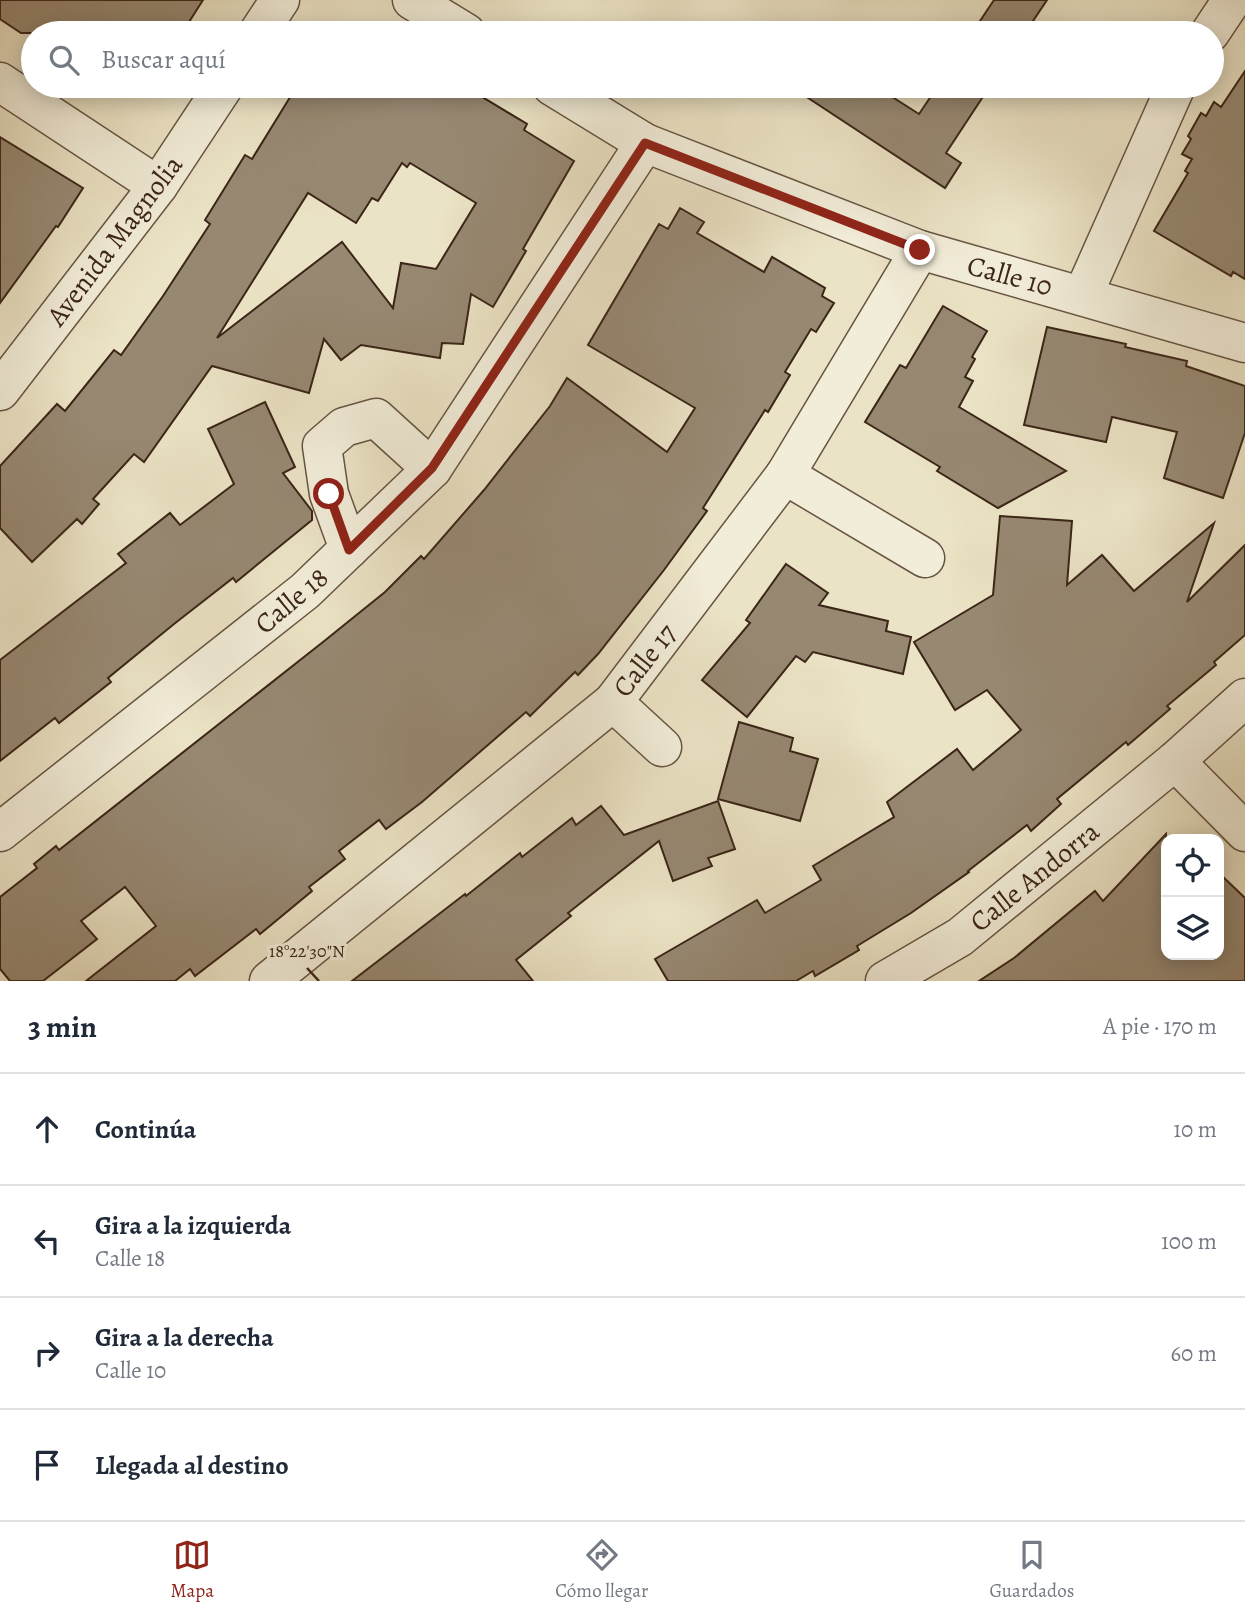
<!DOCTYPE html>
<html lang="es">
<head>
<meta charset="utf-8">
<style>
	body { margin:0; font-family:Alegreya,serif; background:#f2f2f3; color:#1f2937 }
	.controls { position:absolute; right:21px; bottom:21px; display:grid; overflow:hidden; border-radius:14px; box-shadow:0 4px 18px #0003 }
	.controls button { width:63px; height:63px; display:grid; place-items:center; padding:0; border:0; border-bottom:2px solid #e0e1e3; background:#fff; color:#1f2937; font:35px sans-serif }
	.stop { position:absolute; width:21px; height:21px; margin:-16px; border:5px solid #8f2418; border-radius:50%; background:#fff }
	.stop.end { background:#8f2418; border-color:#fff; box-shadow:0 2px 7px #0008 }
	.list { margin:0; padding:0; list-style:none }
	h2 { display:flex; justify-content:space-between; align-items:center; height:91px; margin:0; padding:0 28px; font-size:30px }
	h2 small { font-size:23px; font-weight:400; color:#747a83 }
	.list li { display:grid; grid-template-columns:46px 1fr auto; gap:21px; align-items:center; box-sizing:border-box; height:112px; padding:0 28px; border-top:2px solid #e0e1e3 }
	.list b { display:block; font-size:26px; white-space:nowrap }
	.list p { margin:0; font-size:23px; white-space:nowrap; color:#747a83 }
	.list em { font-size:23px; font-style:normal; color:#747a83 }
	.icon { flex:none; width:38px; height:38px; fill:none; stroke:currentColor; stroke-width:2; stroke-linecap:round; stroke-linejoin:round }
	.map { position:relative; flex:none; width:1245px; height:981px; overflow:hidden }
	.search { position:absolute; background:#fff; box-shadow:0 4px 18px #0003; left:21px; right:21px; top:21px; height:77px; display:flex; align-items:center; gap:18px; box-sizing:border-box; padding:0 24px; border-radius:38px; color:#747a83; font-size:26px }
	.sheet { height:539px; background:#fff }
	nav { display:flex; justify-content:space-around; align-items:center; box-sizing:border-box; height:98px; border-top:2px solid #e0e1e3; background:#fff; font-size:19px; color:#747a83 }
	nav a { display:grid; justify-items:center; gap:4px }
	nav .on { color:#8f2418 }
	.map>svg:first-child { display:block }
	.building { fill:#978872; stroke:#3b2518; stroke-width:2; fill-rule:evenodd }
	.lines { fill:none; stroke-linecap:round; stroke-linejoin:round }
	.minor-casing { stroke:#675443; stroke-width:41 }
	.minor { stroke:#f2edd9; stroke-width:38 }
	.route { stroke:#8f2418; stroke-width:9 }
	.ticks { fill:none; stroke:#3b2518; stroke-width:2.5 }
	.labels { text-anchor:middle; stroke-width:6; stroke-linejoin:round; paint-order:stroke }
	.street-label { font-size:28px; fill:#3b2518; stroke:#f2edd9 }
	.ticks-label { font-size:18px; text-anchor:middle; fill:#3b2518; stroke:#f2edd9; stroke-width:6; stroke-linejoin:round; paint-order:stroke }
</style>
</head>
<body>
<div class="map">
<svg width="1245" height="981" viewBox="0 0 1245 981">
	<rect width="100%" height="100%" fill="#ebe3c5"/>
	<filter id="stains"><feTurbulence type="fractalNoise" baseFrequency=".00286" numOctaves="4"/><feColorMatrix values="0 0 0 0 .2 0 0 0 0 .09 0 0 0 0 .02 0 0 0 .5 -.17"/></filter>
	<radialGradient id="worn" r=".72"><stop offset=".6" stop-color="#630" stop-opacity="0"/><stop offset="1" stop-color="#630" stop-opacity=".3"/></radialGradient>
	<g class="building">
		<polygon points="0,0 203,0 182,33 21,33 0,19"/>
		<polygon points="994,0 1047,0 1025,33 972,33"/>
		<polygon points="1245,71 1245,279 1233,272 1231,276 1154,231 1188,173 1185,171 1192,159 1182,154 1191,139 1188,136 1201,113 1206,116 1214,102 1221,107"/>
		<path d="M303 86H464L527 124 524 130 574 161 523 249 526 251 493 307 471 294 463 344 442 343 440 358 361 345 341 360 324 339 309 393 212 366 144 462 134 454 93 499 99 504 82 524 77 519 32 562 0 528V466L57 404 65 411 114 350 121 355 163 296 210 224 205 220 245 155 252 159 292 94 296 96ZM402 163 407 167 410 163 476 203 436 269 401 263 393 308 342 242 217 338 308 193 356 223 372 198 378 201Z"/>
		<polygon points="790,86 875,86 919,114 938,86 990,86 946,153 961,163 945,188"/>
		<polygon points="0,137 83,188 58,227 56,226 0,303"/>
		<polygon points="680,208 704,222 697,233 764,272 772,257 825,288 822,296 834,303 816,332 811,329 785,372 790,375 768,412 765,410 703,508 707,511 664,570 598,654 578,675 575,672 530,716 526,712 422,802 386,829 379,820 339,851 345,859 309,887 312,891 260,934 256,929 195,976 190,969 175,981 86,981 156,926 125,887 81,921 97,939 43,981 10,981 0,969 0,897 37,868 34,864 56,846 59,850 323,642 385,592 421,556 424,559 484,490 550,406 567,378 667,452 695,408 588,345 659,224 668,229"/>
		<polygon points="943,306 987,331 972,357 975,359 965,377 973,381 959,407 1066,471 998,508 937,471 940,467 865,422 900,365 906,368"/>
		<polygon points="1047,327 1126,344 1125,347 1187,361 1186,366 1245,386 1245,433 1223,498 1164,478 1177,432 1112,417 1106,442 1024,425"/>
		<polygon points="265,402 295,467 283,473 312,511 312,520 236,582 233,578 174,624 108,678 111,682 59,723 55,718 0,761 0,660 126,563 118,554 170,513 180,525 234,484 208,429"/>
		<polygon points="1000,516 1072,521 1067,585 1102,555 1134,591 1214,523 1187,602 1245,545 1245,635 1214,662 1216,665 1167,706 1170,709 1128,745 1126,742 1057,799 1061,804 1031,831 1027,825 968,871 969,872 911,913 857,946 859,950 815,976 813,971 796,981 668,981 655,959 757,900 765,913 821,880 813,866 894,817 887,802 957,749 973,770 1021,730 987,690 955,710 914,642 993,595"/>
		<polygon points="786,564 828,593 819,605 888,621 886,631 911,637 903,674 813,652 805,662 796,656 747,717 702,680 750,623 746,620"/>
		<polygon points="739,722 793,738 790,751 818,759 800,821 718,799"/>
		<polygon points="718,801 735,849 708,858 712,866 673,881 659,841 568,913 571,916 516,960 533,981 352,981 465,894 466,896 520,853 522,857 572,818 576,825 601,806 624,835"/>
		<polygon points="1166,834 1166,955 1219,955 1219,873 1245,898 1245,981 979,981 1014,958 1095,891 1103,901"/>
	</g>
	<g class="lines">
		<defs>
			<g id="minor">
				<polyline points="412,0 466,33"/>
				<polyline points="258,33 280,0"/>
				<polyline points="1210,33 1232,0"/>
				<polyline points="0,82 158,186"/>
				<polyline points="552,86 645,143 920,250 1245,343"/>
				<polyline points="1083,295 1176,86"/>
				<polyline points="0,391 158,186 224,86"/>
				<polyline points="785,475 925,558"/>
				<polyline points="349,549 329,494 322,446 344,427 376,418 432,469"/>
				<polyline points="613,702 662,747"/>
				<polyline points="1175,761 1245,832"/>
				<polyline points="0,832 305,591 432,469 645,143"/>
				<polyline points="269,981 613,702 785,475 920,250"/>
				<polyline points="885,981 960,937 1175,761 1245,698"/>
			</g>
		</defs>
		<use href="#minor" class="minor-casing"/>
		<use href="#minor" class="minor"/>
	</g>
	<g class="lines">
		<polyline class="route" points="329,494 349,550 432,468 645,143 920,250"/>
	</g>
	<path class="ticks" d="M307 968 319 981"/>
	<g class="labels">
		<g class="street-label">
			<text transform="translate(114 240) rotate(-53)" y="10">Avenida Magnolia</text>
			<text transform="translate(1010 275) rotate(15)" y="10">Calle 10</text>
			<text transform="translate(291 600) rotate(-40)" y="10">Calle 18</text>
			<text transform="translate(644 660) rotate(-52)" y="10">Calle 17</text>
			<text transform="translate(1034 876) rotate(-39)" y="10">Calle Andorra</text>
		</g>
	</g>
	<g class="ticks-label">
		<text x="307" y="957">18°22'30"N</text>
	</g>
	<rect width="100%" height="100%" filter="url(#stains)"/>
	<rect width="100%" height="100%" fill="url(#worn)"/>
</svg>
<div class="controls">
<button><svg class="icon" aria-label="locate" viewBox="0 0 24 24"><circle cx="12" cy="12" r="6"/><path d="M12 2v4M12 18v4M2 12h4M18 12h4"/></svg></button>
<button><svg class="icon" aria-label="layers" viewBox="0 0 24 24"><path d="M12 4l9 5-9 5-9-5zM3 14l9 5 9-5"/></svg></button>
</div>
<div class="stop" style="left:329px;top:494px"></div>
<div class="stop end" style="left:920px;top:250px"></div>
<div class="search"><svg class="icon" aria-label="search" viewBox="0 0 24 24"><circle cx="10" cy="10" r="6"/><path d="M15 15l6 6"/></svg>Buscar aquí</div>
</div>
<section class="sheet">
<h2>3 min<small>A pie · 170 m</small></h2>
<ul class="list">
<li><svg class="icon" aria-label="ahead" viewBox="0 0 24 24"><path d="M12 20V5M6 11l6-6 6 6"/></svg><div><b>Continúa</b></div><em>10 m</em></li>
<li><svg class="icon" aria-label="left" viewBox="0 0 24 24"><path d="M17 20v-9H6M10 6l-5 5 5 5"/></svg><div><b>Gira a la izquierda</b><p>Calle 18</p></div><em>100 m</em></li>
<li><svg class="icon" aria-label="right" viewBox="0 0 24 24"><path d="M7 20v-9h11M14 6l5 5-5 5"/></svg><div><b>Gira a la derecha</b><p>Calle 10</p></div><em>60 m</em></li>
<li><svg class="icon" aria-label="arrive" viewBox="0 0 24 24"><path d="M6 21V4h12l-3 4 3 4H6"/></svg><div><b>Llegada al destino</b></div></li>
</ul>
</section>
<nav>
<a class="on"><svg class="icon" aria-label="map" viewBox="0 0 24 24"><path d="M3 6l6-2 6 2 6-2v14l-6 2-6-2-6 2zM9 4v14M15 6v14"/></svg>Mapa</a>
<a><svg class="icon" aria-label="directions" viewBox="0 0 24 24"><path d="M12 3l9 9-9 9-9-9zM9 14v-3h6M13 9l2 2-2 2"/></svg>Cómo llegar</a>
<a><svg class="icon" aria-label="saved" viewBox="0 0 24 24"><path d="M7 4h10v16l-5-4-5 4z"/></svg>Guardados</a>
</nav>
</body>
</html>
